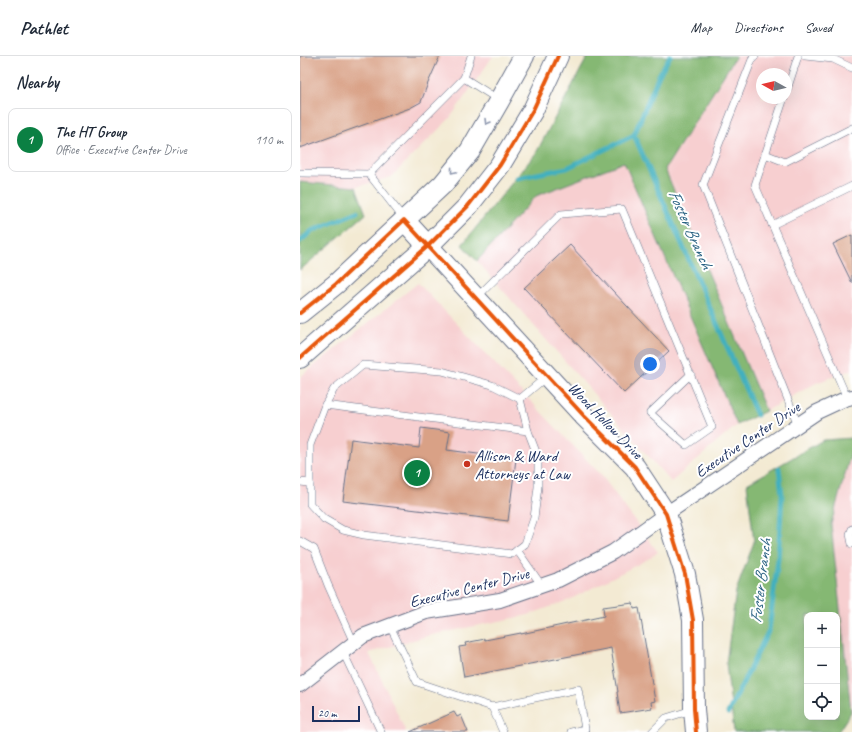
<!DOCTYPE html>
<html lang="en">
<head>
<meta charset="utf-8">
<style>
	body { margin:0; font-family:Caveat,sans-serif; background:#f6f6f7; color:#1f2937 }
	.controls { position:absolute; right:12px; bottom:12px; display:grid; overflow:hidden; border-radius:8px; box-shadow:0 4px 16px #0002 }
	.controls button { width:36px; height:36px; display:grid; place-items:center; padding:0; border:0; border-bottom:1px solid #e0e1e3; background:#fff; color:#1f2937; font:20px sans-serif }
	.compass { position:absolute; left:456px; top:12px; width:36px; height:36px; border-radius:50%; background:#fff; box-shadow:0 4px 16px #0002; rotate:278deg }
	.scale { position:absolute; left:12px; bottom:10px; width:48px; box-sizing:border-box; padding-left:4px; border:2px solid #1b2f5e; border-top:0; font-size:11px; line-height:14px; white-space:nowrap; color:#1b2f5e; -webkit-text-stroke:3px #fff; paint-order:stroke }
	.you { position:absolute; left:350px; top:308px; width:14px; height:14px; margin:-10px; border:3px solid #fff; border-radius:50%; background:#1a73e8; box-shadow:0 0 0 6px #1a73e833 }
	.badge { display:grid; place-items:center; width:26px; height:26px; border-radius:50%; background:#0b8043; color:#fff; font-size:13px; font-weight:700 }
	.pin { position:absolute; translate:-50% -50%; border:2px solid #fff; box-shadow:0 1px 4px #0006 }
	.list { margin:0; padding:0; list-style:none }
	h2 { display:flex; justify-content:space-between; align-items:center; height:52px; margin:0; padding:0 16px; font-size:17px }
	h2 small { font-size:13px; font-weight:400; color:#747a83 }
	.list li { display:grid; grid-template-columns:26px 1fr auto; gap:12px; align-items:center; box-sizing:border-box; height:64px; margin:0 8px 8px; padding:0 8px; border:1px solid #e0e1e3; border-radius:8px }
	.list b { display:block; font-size:15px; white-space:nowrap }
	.list p { margin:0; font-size:13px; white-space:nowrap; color:#747a83 }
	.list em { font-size:13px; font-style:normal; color:#747a83 }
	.icon { flex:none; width:22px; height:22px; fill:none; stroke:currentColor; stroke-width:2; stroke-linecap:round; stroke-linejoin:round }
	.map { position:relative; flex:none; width:552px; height:676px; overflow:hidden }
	header { display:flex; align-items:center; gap:24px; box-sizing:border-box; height:56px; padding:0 20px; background:#fff; border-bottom:1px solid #e0e1e3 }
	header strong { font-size:19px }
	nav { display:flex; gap:22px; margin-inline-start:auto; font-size:14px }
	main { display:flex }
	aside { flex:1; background:#fff }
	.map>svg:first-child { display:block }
	.built { fill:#f7cfd0; fill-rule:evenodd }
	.forest { fill:#85b873; stroke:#507468; fill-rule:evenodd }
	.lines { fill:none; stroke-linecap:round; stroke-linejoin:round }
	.stream { stroke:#42b0be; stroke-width:5 }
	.building { fill:#d9a186 }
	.lane-casing { stroke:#677087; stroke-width:8 }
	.street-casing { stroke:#677087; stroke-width:16 }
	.secondary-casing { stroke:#677087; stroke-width:22 }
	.lane { stroke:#fff; stroke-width:7 }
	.street { stroke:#fff; stroke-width:14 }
	.secondary { stroke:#fff; stroke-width:20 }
	.cycleway-casing { stroke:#fff; stroke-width:6 }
	.cycleway { stroke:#e8590c; stroke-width:4 }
	.oneway { stroke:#8d97ae }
	.poi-dot { fill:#c8321e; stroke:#fff; stroke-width:1.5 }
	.labels { text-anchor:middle; stroke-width:4; stroke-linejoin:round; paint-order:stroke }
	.street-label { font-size:16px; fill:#1b2f5e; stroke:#fff }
	.poi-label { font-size:16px; fill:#1b2f5e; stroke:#fff; text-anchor:start }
	.water-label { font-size:17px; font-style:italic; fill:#2b6384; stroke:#fff }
</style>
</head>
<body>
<header>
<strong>Pathlet</strong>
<nav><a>Map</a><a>Directions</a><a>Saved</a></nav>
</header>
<main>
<aside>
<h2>Nearby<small></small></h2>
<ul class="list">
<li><span class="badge">1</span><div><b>The HT Group</b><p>Office · Executive Center Drive</p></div><em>110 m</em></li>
</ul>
</aside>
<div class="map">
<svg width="552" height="676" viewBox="0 0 552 676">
	<rect width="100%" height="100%" fill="#fff"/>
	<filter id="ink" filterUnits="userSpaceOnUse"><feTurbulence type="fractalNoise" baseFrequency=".025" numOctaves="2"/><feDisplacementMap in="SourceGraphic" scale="8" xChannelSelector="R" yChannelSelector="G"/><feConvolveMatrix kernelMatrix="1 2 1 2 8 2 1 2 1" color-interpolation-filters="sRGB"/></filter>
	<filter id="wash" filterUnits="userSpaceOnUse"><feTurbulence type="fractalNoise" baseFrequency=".012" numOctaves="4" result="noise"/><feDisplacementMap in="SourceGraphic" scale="16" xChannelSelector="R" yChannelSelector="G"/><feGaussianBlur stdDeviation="0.9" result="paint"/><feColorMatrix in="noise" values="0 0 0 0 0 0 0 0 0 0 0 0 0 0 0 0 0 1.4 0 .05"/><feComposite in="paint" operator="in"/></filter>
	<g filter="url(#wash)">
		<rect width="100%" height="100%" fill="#f3ead3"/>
		<g class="built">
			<polygon points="0,0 193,0 150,62 91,121 56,131 0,126"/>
			<path d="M436 0H552V314L516 327 466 355 365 113ZM462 18H486V42H462Z"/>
			<polygon points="324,106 437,369 371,426 177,205 236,140"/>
			<polygon points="118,227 302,420 358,496 348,503 269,544 228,559 127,580 69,597 106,676 0,676 0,321"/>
			<polygon points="552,393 552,656 551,656 531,468"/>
		</g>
		<g class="forest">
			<polygon points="288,0 436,0 365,113 466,355 437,369 324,106 236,140 177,205 162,189 236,97"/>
			<polygon points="0,126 56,131 66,158 0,214"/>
			<path d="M552 382V393L531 468 551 656 538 676H434L426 607 436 535 454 486 447 428 523 384ZM507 559H537V661H507Z"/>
		</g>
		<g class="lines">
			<g class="stream">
				<polyline points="370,0 359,19 334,79 457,359"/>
				<polyline points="217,122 267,112 334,79"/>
				<polyline points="0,185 12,175 57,156"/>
				<polyline points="428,657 469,574 478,503 482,439 479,412"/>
			</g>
		</g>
		<g id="blocks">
			<g class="building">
				<polygon points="0,0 140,0 128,27 121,46 110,52 0,92"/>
				<polygon points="552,179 552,227 533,188"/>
				<polygon points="270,189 369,295 324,337 224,232"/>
				<polygon points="121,372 150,376 147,394 216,403 208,465 43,445 51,383 119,392"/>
				<polygon points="333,547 334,553 339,552 355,645 351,646 352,652 320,657 317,636 318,636 311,592 164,621 159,591 166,590 165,587 185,583 185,584 221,577 221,578 304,560 303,551"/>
				<polygon points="154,656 157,661 161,659 168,676 110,676"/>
			</g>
		</g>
	</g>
	<g filter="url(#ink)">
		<use href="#blocks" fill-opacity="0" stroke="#677087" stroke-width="1"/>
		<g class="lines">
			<defs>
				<g id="lane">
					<polyline points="455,0 453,1 403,129 498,369"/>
					<polyline points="505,0 533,3 552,12"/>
					<polyline points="164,22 199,44"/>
					<polyline points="486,37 498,0"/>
					<polyline points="484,42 455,129 547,342"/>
					<polyline points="465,98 485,106 552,72"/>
					<polyline points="0,117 69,118"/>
					<polyline points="104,163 69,118 164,22 171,0"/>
					<polyline points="472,169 552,130"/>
					<polyline points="176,242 261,158 322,153 412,371 386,389 350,357 391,318"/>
					<polyline points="25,349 228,375 220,343"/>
					<polyline points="228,375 238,401 238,431 234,462 225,488 212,498 64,479 43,474 24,463 10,448 10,389 25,349 34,333 63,309 142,315 192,329 220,343 246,321"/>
					<polyline points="0,426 10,427"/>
					<polyline points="552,473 550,478 552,488"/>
					<polyline points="0,485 14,493 28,529 54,587"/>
					<polyline points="217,494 242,530"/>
					<polyline points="90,570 117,626 192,651 278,633 285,673 271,676"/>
					<polyline points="43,596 81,676"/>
					<polyline points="192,651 203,676"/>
					<polyline points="352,676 366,662 392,654"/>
				</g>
				<polyline id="street" points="0,629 63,580 126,556 200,544 258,524 313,496 366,458 517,356 545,343 552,341"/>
				<g id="secondary">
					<polyline points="104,164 285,361 335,411 366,458 385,518 393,564 394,653 396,676"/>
					<polyline points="0,257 36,228 143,128 170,95 199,45 224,0"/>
					<polyline points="0,302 128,190 168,150 200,109 233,54 258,0"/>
				</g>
			</defs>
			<use href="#lane" class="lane-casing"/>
			<use href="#street" class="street-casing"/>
			<use href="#secondary" class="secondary-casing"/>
			<use href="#lane" class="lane"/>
			<use href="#street" class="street"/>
			<use href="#secondary" class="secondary"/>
			<defs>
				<g id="cycleway">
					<polyline points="0,257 36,228 104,164 285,361 335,411 366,458 385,518 393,564 394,653 396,676"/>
					<polyline points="0,302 128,190 168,150 200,109 233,54 258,0"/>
				</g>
			</defs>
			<use href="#cycleway" class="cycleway-casing"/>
			<use href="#cycleway" class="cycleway"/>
		</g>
		<defs><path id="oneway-chevron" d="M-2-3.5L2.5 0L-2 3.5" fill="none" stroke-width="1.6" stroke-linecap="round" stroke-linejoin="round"/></defs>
		<g class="oneway">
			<use href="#oneway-chevron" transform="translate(187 66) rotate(121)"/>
			<use href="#oneway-chevron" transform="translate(153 115) rotate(130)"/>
		</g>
	</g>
	<circle class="poi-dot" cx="167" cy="408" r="4"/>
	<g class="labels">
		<g class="street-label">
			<text transform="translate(306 364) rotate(46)" y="6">Wood Hollow Drive</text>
			<text transform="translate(447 383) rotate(-34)" y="6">Executive Center Drive</text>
			<text transform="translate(169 531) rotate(-14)" y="6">Executive Center Drive</text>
		</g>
		<g class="poi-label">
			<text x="175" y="405">Allison &amp; Ward<tspan x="175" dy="18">Attorneys at Law</tspan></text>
		</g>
		<g class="water-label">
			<text transform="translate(391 173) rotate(66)" y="6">Foster Branch</text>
			<text transform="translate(460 525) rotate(-83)" y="6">Foster Branch</text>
		</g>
	</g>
</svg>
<div class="controls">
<button>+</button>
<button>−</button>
<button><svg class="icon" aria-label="locate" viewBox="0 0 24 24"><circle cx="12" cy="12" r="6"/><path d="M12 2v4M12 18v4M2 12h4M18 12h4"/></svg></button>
</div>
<svg class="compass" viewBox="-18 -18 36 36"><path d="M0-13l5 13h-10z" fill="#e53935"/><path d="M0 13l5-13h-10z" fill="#747a83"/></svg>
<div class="scale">20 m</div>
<div class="you"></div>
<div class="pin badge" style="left:117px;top:417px">1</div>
</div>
</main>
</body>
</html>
